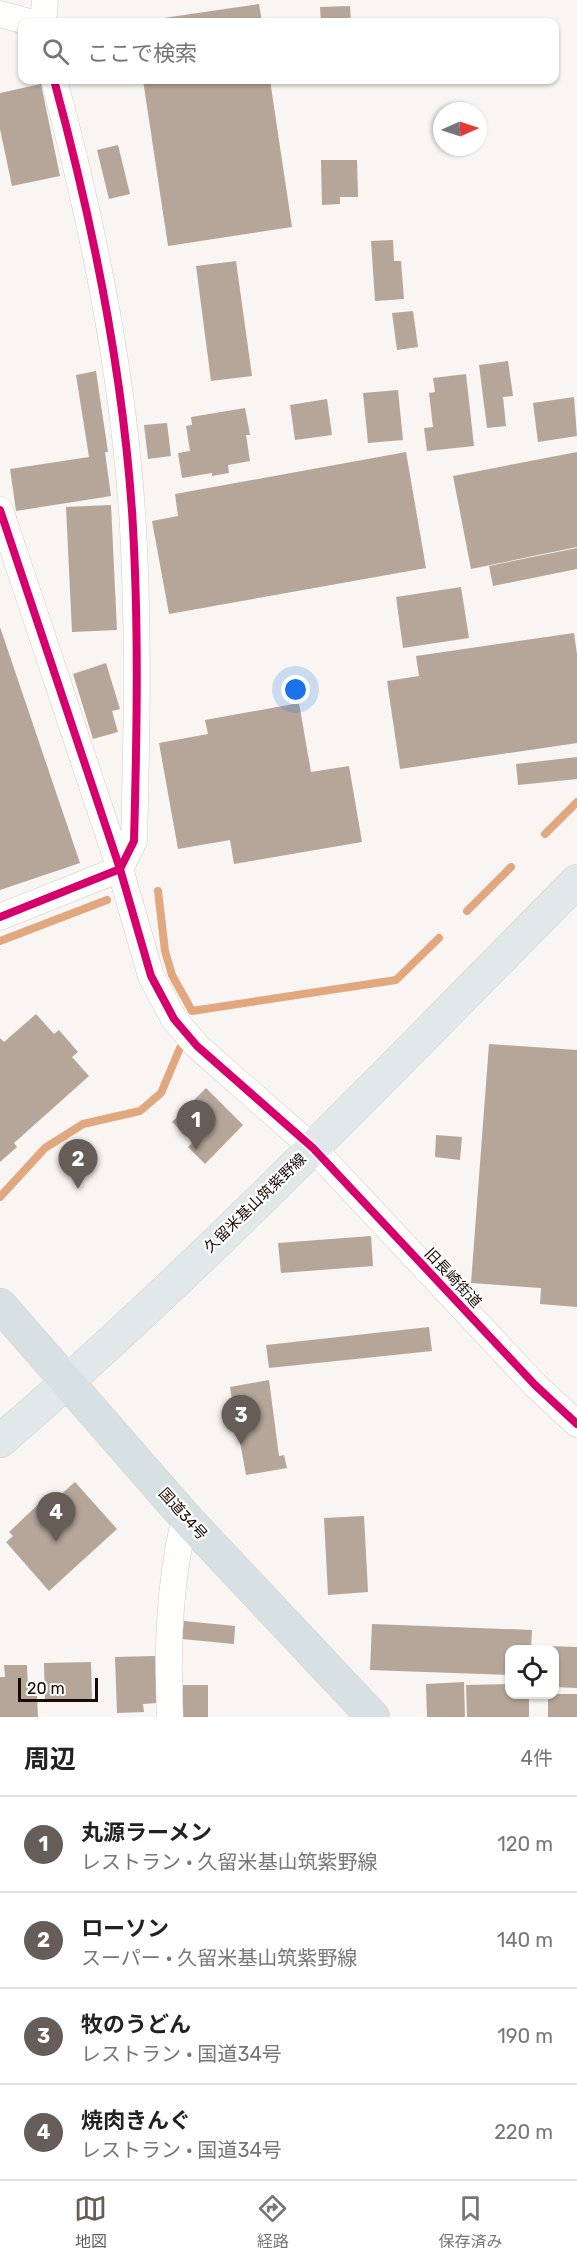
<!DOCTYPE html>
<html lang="ja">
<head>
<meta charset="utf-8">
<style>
	body { margin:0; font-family:Rubik,"Noto Sans JP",sans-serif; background:#f2f2f2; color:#222 }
	.controls { position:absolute; right:18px; bottom:18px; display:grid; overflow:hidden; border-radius:12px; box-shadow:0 2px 4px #0004 }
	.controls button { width:54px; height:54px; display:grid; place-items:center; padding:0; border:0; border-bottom:2px solid #e0e0e0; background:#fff; color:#222; font:30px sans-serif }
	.compass { position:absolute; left:433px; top:102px; width:54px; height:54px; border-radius:50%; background:#fff; box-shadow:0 2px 4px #0004; rotate:87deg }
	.scale { position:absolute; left:18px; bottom:15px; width:80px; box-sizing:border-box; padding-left:6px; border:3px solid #170b05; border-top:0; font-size:16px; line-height:21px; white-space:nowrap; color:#170b05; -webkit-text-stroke:4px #fff; paint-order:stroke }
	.you { position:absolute; left:296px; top:690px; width:21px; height:21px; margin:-15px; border:4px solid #fff; border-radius:50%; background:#1a73e8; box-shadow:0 0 0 9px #1a73e833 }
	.badge { display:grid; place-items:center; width:39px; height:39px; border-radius:50%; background:#665d58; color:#fff; font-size:20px; font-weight:700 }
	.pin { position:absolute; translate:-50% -50px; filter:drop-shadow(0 2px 3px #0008) }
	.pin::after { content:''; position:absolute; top:32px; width:21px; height:18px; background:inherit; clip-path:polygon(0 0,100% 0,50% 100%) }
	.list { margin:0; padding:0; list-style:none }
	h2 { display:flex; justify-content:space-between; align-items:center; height:78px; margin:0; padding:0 24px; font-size:26px }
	h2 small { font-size:20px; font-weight:400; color:#767676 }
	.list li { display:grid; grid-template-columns:39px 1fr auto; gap:18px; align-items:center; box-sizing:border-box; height:96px; padding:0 24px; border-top:2px solid #e0e0e0 }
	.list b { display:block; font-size:22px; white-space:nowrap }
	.list p { margin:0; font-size:20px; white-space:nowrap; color:#767676 }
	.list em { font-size:20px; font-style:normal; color:#767676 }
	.icon { flex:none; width:33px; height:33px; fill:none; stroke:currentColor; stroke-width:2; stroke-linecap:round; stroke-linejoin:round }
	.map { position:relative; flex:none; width:577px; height:1717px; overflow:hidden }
	.search { position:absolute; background:#fff; box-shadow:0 2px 4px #0004; left:18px; right:18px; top:18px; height:66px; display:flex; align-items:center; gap:15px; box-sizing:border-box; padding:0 21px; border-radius:12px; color:#767676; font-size:22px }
	.sheet { height:462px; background:#fff }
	nav { display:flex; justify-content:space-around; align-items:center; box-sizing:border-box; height:84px; border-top:2px solid #e0e0e0; background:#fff; font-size:16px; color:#767676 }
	nav a { display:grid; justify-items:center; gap:3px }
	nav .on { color:#665d58 }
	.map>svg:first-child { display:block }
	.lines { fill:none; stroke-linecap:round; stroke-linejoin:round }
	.stream { stroke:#e1a880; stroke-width:8 }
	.building { fill:#b5a699 }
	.minor-casing { stroke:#d3cbc6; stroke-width:27 }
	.primary-casing { stroke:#d3cfcd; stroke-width:34 }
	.trunk-casing { stroke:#d3cfcd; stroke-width:34 }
	.minor { stroke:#fefefd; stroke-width:26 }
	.primary { stroke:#e1e8ea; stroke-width:33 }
	.trunk { stroke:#d7e1e4; stroke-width:33 }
	.cycleway-casing { stroke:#fff; stroke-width:11 }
	.cycleway { stroke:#d6006c; stroke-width:8 }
	.labels { text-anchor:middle; stroke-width:4.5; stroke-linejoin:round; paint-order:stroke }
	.street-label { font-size:15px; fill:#170b05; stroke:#fff }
</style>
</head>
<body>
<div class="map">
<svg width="577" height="1717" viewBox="0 0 577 1717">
	<rect width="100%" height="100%" fill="#f8f5f2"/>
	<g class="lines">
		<g class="stream">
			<polyline points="545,834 577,802"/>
			<polyline points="158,891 165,951 172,975 192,1011 396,980 439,938"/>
			<polyline points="467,911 511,867"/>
			<polyline points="0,941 107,900"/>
			<polyline points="0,1197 45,1148 83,1124 140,1111 161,1093 180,1048"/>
		</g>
	</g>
	<g class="building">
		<polygon points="259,4 262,22 143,22 143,21"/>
		<polygon points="350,6 351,22 321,22 320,7"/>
		<polygon points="143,80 270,80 292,227 168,246"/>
		<polygon points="41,84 60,176 12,186 0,129 0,93"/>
		<polygon points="118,145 130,194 109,199 97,150"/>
		<polygon points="321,160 357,160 358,197 340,197 340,204 322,205"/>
		<polygon points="393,240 394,261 401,261 404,299 375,301 371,241"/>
		<polygon points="236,261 252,376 211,381 196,266"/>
		<polygon points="413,311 418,347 397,350 392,313"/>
		<polygon points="508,361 513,396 503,397 506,426 487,428 479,365"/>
		<polygon points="96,371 108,452 105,452 111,496 16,511 10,469 89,457 76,375"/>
		<polygon points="466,374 474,446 427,451 424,428 433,427 429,393 435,392 433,378"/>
		<polygon points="398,390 403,440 368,443 363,393"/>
		<polygon points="574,397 577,436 538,442 533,403"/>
		<polygon points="327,399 332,435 295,440 290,405"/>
		<polygon points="245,408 250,435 246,435 250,461 228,465 229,473 212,476 212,473 182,478 178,453 190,451 186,426 192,425 191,417"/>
		<polygon points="167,423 171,456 148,459 144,425"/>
		<polygon points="406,452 426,568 169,614 152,521 178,516 175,494"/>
		<polygon points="577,452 577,547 471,569 453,476"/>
		<polygon points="111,505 117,630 72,632 66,507"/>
		<polygon points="577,548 577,569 493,586 489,566"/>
		<polygon points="461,587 469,638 403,648 396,597"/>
		<polygon points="0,627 80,863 0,890"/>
		<polygon points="574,633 577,654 577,743 400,769 387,681 419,676 416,656"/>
		<polygon points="106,663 120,709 112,711 118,732 93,739 73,674"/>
		<polygon points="299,703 311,772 349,766 362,842 234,864 230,840 178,849 159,743 208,734 205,720"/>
		<polygon points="577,757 577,779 518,785 516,764"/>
		<polygon points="36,1014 54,1034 59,1030 78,1052 72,1057 89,1076 14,1143 17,1147 0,1162 0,1038 4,1042"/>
		<polygon points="489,1044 577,1050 577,1307 540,1304 541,1288 471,1283"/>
		<polygon points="206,1088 243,1125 205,1164 188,1147 193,1142 172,1122"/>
		<polygon points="436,1135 462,1137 460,1160 435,1157"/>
		<polygon points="371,1236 373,1266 281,1273 278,1243"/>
		<polygon points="429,1327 432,1351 269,1368 266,1345"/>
		<polygon points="269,1380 279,1456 284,1455 287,1468 246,1475 236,1420 230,1421 228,1408 233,1407 230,1387"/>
		<polygon points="75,1482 117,1529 49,1591 6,1542 13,1536 9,1532 46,1497 51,1503"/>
		<polygon points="364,1516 368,1592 328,1595 324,1518"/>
		<polygon points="184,1621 235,1626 234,1644 182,1639"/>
		<polygon points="372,1624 532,1630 531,1650 510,1650 510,1675 370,1670"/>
		<polygon points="546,1646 577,1647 577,1688 554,1687 554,1650 545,1650"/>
		<polygon points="155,1656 157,1703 143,1704 144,1712 117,1713 115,1657"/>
		<polygon points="91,1662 92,1701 45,1702 44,1663"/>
		<polygon points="4,1665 27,1665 28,1696 37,1696 38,1717 0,1717 0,1677 5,1677"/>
		<polygon points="464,1682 465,1717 427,1717 426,1684"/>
		<polygon points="510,1684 510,1694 525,1694 525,1699 529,1698 529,1717 467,1717 466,1685"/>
		<rect x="183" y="1685" width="25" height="32"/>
		<rect x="548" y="1694" width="29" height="23"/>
	</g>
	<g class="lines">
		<defs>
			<g id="minor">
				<polyline points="0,14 29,22"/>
				<polyline points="43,22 45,0"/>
				<polyline points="0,510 120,869 151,976 174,1019 197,1046 313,1148 535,1385 577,1424"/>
				<path d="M0 917 120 869 134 841C137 731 139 621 132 511 122 365 92 220 54 80"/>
				<path d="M170 1717C167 1649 169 1584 185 1517"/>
			</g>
			<path id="primary" d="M0 1441C203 1266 389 1071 577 881"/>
			<polyline id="trunk" points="0,1305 185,1517 373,1717"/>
		</defs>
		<use href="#minor" class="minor-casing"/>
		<use href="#primary" class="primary-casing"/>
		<use href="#trunk" class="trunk-casing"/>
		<use href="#minor" class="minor"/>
		<use href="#primary" class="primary"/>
		<use href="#trunk" class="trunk"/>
		<defs>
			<g id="cycleway">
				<polyline points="0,510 120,869 151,976 174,1019 197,1046 313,1148 535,1385 577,1424"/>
				<path d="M0 917 120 869 134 841C137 731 139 621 132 511 122 365 92 220 54 80"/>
			</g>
		</defs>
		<use href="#cycleway" class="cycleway-casing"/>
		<use href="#cycleway" class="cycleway"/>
	</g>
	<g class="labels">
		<g class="street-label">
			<text transform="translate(255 1203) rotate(-44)" y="5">久留米基山筑紫野線</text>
			<text transform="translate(453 1278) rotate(47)" y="5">旧長崎街道</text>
			<text transform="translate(183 1514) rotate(48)" y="5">国道34号</text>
		</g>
	</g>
</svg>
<div class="controls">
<button><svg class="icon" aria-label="locate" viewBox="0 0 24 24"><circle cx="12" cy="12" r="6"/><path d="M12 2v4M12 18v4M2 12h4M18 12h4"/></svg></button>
</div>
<svg class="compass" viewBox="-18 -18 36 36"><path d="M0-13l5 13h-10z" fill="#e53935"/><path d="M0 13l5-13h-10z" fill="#767676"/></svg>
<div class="scale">20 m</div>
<div class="you"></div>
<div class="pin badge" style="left:196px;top:1150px">1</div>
<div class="pin badge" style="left:78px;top:1189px">2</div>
<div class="pin badge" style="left:241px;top:1445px">3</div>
<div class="pin badge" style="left:56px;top:1542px">4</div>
<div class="search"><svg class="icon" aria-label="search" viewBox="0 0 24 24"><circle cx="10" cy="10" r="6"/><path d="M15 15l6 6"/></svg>ここで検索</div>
</div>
<section class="sheet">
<h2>周辺<small>4件</small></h2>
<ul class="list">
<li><span class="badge">1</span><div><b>丸源ラーメン</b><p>レストラン · 久留米基山筑紫野線</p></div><em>120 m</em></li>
<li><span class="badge">2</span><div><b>ローソン</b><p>スーパー · 久留米基山筑紫野線</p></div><em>140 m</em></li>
<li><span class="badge">3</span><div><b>牧のうどん</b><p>レストラン · 国道34号</p></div><em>190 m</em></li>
<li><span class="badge">4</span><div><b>焼肉きんぐ</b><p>レストラン · 国道34号</p></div><em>220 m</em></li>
</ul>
</section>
<nav>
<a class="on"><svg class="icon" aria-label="map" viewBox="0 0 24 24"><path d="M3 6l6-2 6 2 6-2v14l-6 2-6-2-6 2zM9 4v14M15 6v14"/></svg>地図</a>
<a><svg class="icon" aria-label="directions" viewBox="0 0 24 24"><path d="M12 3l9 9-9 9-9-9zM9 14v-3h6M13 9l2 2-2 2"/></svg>経路</a>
<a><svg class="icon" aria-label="saved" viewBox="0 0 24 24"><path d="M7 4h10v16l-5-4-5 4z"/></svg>保存済み</a>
</nav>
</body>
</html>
